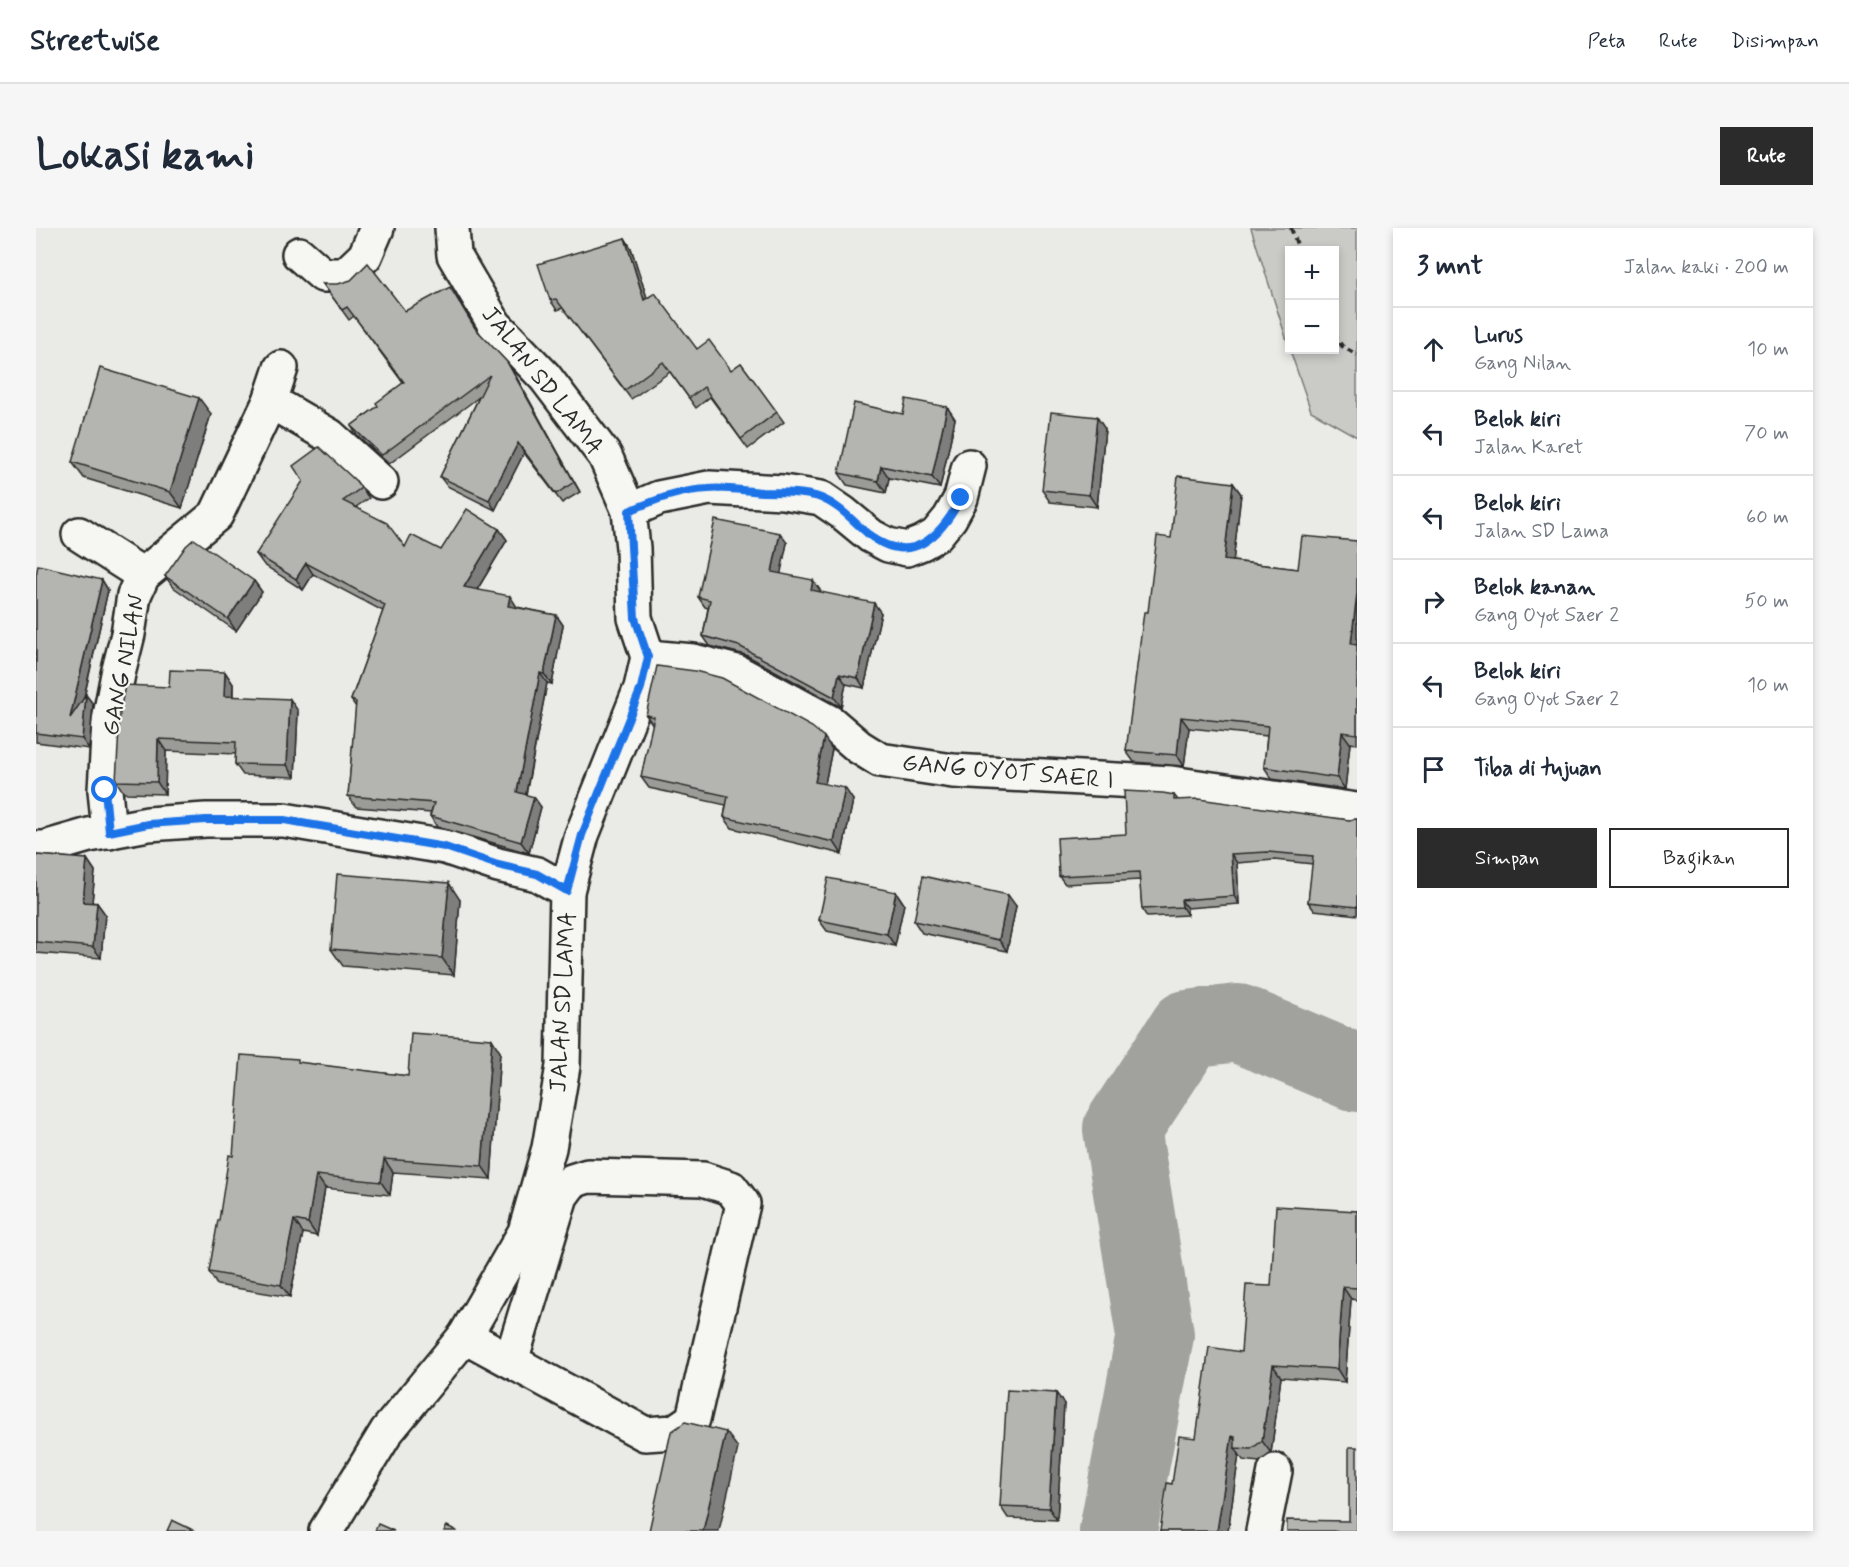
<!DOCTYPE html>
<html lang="id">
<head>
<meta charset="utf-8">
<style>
	body { margin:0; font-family:Mynerve,sans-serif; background:#f6f6f7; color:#1f2937 }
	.controls { position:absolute; right:18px; top:18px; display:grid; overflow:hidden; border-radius:0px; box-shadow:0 3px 9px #0003 }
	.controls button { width:54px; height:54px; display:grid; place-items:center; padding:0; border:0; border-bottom:2px solid #e0e1e3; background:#fff; color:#1f2937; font:30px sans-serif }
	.stop { position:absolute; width:18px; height:18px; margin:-14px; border:4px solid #1a73e8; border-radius:50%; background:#fff }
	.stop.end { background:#1a73e8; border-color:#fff; box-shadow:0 2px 6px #0008 }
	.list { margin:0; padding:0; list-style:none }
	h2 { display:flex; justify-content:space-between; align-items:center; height:78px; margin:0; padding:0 24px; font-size:26px }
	h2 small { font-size:20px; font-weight:400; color:#747a83 }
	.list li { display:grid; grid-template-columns:39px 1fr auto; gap:18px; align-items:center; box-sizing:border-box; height:84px; padding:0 24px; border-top:2px solid #e0e1e3 }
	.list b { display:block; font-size:22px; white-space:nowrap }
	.list p { margin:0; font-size:20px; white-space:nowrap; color:#747a83 }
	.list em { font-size:20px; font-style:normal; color:#747a83 }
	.actions { display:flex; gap:12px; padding:18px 24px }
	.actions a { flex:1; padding:14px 0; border:2px solid #2b2b2b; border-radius:0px; text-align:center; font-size:21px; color:#2b2b2b }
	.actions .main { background:#2b2b2b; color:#fff }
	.icon { flex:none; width:33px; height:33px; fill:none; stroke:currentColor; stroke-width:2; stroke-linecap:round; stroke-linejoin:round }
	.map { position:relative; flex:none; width:1321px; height:1303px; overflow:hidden; border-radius:0px }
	header { display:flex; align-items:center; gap:36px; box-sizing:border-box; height:84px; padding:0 30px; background:#fff; border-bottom:2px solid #e0e1e3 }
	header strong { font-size:28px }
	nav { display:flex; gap:33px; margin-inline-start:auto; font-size:21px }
	.intro { display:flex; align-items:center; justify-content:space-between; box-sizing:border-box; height:144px; padding:0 36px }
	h1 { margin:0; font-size:42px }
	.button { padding:15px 27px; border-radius:0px; background:#2b2b2b; color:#fff; font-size:21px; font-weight:700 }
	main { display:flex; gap:36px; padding:0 36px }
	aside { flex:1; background:#fff; border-radius:0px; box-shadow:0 3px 9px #0003 }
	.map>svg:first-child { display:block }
	.green { fill:#cacac7; stroke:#7a7a79; stroke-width:1.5 }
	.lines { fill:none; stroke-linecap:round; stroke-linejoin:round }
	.river { stroke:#a1a19e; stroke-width:78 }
	.minor-casing { stroke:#2b2b2b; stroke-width:38 }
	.path { stroke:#2b2b2b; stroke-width:4; stroke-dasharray:6 4.5; stroke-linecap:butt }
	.minor { stroke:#f6f6f2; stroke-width:33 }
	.wall { fill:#9b9b98; stroke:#2b2b2b; stroke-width:1.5 }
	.shaded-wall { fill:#7e7e7c; stroke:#2b2b2b; stroke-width:1.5 }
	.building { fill:#b4b4b1; stroke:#2b2b2b; stroke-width:1.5 }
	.route { stroke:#1a73e8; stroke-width:8 }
	.labels { text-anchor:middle; stroke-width:4.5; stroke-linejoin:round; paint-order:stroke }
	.street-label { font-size:24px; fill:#2b2b2b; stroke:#f6f6f2 }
</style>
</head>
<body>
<header>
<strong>Streetwise</strong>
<nav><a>Peta</a><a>Rute</a><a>Disimpan</a></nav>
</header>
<div class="intro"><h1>Lokasi kami</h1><a class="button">Rute</a></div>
<main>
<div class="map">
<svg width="1321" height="1303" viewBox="0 0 1321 1303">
	<rect width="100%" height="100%" fill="#eaeae6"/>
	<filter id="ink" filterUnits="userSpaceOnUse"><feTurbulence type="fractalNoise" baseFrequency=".0167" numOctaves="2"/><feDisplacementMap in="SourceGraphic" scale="12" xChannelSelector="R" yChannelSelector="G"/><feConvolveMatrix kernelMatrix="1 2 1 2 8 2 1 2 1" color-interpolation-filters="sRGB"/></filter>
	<g filter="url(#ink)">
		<polygon class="green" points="1215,0 1321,0 1321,209 1275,183 1254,122 1298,122 1298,22 1254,22 1253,119"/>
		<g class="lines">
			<polyline class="river" points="1082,1303 1119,1107 1086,901 1152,801 1202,795 1321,845"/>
			<defs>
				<g id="minor">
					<polyline points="263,26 287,47 309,47 329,28 341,0"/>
					<polyline points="234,173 294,208 345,254"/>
					<polyline points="593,283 623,270 673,260 747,264 785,270 807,285 835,308 852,317 871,321 886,315 900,307 914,290 925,270 933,238"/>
					<polyline points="43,306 107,347"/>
					<polyline points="612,429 657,433 701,444 795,495 823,519 844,532 917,543 1135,555 1321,582"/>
					<polyline points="73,604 69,562 73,493 82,446 92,406 98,367 107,347 180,287 234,173 245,140"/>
					<polyline points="0,620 8,620 53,607 112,596 170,592 248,592 409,619 462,637 501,646 531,663"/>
					<polyline points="429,1108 609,1206 638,1204 657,1191 707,976 695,960 667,951 552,948 536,953 525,968 475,1133"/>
					<polyline points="290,1303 351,1203 429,1108 489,1004 513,920 527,838 531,663 546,607 605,460 612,429 599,390 597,320 593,283 569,228 509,149 459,97 418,27 416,0"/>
					<polyline points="1227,1303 1239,1243"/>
				</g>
			</defs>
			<use href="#minor" class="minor-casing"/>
			<g class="path">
				<polyline points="1255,0 1263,22"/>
				<polyline points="1298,106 1306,118 1321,127"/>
			</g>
			<use href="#minor" class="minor"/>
		</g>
		<g class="wall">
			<polygon points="589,10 595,20 611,70 661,121 695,142 705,135 748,194 712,221 674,169 660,180 634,144 595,171 527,80 521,82 514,72"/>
			<polygon points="287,56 369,83 420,68 441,103 477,143 544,264 526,275 488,225 459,282 411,258 404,249 443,169 353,236 321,207 315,198 342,178 367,155 318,88 313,92"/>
			<polygon points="911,179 919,191 904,260 853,250 850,265 811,257 803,245 867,186"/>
			<polygon points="175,186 146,280 48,250 36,234"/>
			<polygon points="1069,201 1061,279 1014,274 1006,262"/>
			<polygon points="320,253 333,270 320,279 369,319 405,322 463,301 471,312 441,362 481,379 520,387 527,397 516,456 511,455 490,567 505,579 493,625 401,599 394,588 395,585 320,579 312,568 320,479 315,472 347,383 277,346 267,362 228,337 220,326"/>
			<polygon points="1197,255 1205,266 1197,333 1262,341 1321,313 1321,516 1314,515 1309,561 1236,551 1228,539 1231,508 1153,500 1148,538 1098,534 1090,523 1112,384 1135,310"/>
			<polygon points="751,315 744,346 784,362 784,364 845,385 828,460 810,456 805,479 710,427 674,418 667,408 672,380 669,379 662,369"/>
			<polygon points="0,348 66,352 72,362 48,470 50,467 57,476 53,521 0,514"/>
			<polygon points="129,348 218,353 226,364 200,403 137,359"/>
			<polygon points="189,444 197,456 197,469 262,483 259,549 207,547 199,536 200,526 130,523 129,566 88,565 80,553 133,459"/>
			<polygon points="610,487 796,521 789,556 817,572 806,626 696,600 688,589 690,577 613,560 605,549 617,497"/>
			<polygon points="1138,567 1142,572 1313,592 1321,591 1321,687 1278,682 1272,674 1277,636 1238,632 1201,635 1203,676 1151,680 1151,687 1111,689 1106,681 1104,652 1029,656 1023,648 1090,606"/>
			<polygon points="0,627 51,631 59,643 56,674 61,675 69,686 65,730 0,725"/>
			<polygon points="860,664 868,676 859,718 791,703 783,692"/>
			<polygon points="424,672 418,747 307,738 295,721"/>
			<polygon points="980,678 971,723 886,705 878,693"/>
			<polygon points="464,824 455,951 357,944 354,967 289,960 281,1008 267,1005 254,1069 181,1057 173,1044 197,928 265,835 372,848"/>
			<polygon points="1321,983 1321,1072 1315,1071 1309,1154 1245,1149 1235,1225 1223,1234 1207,1232 1203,1226 1192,1303 1124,1303 1136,1256 1205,1124 1235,1058"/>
			<polygon points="1020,1165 1028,1176 1021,1292 972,1290 964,1278"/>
		</g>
		<g class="shaded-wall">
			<polygon points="589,10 595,20 615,82 608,72"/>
			<polygon points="471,134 477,143 544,264 538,254"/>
			<polygon points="163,170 175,186 146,280 134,264"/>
			<polygon points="911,179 919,191 904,260 896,249"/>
			<polygon points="1061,189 1069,201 1061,279 1053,267"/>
			<polygon points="482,215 488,225 459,282 453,272"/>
			<polygon points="845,238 853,250 850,265 842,253"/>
			<polygon points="1197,255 1205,266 1196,343 1188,332"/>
			<polygon points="463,301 471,312 436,370 428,359"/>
			<polygon points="744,305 751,315 743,354 736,344"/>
			<polygon points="270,335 277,346 267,362 260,351"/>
			<polygon points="66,352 72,362 41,500 34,490"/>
			<polygon points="777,352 784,362 782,372 775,362"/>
			<polygon points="218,353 226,364 200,403 192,391"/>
			<polygon points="1321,365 1321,424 1315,416"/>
			<polygon points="474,368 481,379 480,388 472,378"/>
			<polygon points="838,375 845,385 828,460 822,450"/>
			<polygon points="520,387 527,397 516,456 508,446"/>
			<polygon points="189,444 197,456 196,480 188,468"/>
			<polygon points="504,445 511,455 488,575 481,564"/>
			<polygon points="803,446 810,456 805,479 798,469"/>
			<polygon points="50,467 57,476 53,521 46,511"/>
			<polygon points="254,471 262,483 259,549 251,537"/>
			<polygon points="1145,489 1153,500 1148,538 1141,527"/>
			<polygon points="1306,504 1314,515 1309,561 1301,550"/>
			<polygon points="788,509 796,521 787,565 779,554"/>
			<polygon points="122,511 130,523 129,566 121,554"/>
			<polygon points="809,560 817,572 806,626 798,614"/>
			<polygon points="498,569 505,579 493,625 485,614"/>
			<polygon points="1195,626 1201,635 1203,676 1198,668"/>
			<polygon points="51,631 59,643 55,685 47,674"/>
			<polygon points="413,655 424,672 418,747 406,730"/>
			<polygon points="860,664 868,676 859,718 851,706"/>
			<polygon points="972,667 980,678 971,723 963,712"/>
			<polygon points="1145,672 1151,680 1151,687 1146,679"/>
			<polygon points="61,675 69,686 65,730 57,719"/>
			<polygon points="456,811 464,824 455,951 446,938"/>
			<polygon points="348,931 357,944 354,967 345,954"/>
			<polygon points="280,947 289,960 281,1008 272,995"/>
			<polygon points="258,992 267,1005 254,1069 245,1057"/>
			<polygon points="1307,1059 1315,1071 1309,1154 1301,1141"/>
			<polygon points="1237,1137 1245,1149 1235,1225 1226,1213"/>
			<polygon points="1020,1165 1028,1176 1021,1292 1013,1280"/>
			<polygon points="690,1204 702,1220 683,1303 667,1303"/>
			<polygon points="1196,1208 1204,1220 1199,1220 1203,1226 1192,1303 1181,1303"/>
		</g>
		<g class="building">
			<polygon points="589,10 608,72 619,65 661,121 673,112 695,142 705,135 741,184 705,211 668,159 653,170 627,134 589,162 520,71 514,72 502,36"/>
			<polygon points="332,35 369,83 414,59 439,100 471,134 538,254 520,266 482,215 453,272 404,249 454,147 346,227 315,198 342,178 340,175 368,154 311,79 306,82 287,56 302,56 315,52"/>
			<polygon points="64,140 163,170 134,264 36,234"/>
			<polygon points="870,171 911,179 896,249 845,238 842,253 803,245 818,175 867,186"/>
			<polygon points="1015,184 1061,189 1053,267 1006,262"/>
			<polygon points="283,219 320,253 325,260 307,273 351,295 369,319 375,307 405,322 431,281 463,301 428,359 474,368 472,378 520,387 508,446 504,445 481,564 498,569 485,614 394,588 398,575 312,568 320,474 315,472 349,377 270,335 260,351 220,326 267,253 257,238"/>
			<polygon points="1142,248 1197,255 1188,332 1262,341 1266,308 1321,313 1321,365 1315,416 1321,417 1321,506 1306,504 1301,550 1228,539 1232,498 1145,489 1141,527 1090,523 1108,384 1112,384 1121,308 1135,310"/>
			<polygon points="679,292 744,305 736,344 777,352 775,362 838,375 822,450 803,446 798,469 703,418 667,408 674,372 662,369"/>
			<polygon points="158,311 218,353 192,391 129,348 150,318"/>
			<polygon points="2,337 66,352 34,490 50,467 46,511 0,505 0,348"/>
			<polygon points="621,438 659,443 686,450 776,499 788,509 779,554 809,560 798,614 688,589 692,568 605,549 618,489 610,487"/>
			<polygon points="134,442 189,444 188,468 254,471 251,537 199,536 200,514 122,511 121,554 80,553 84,484 89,457 133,459"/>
			<polygon points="1088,563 1127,565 1138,567 1138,572 1163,571 1313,592 1321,591 1321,679 1272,674 1277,628 1232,624 1195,626 1198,668 1145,672 1146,679 1106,681 1103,644 1023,648 1021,610 1090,606"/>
			<polygon points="0,627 51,631 47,674 61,675 57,719 0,714"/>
			<polygon points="301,646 413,655 406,730 295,721"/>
			<polygon points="887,648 972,667 963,712 878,693"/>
			<polygon points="792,650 860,664 851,706 783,692"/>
			<polygon points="375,805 456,811 446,938 348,931 345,954 280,947 272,995 258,992 245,1057 173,1044 182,992 183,992 193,927 197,928 205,827 262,831 262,834 372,848"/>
			<polygon points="1240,978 1321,983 1321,1060 1307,1059 1301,1141 1237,1137 1226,1213 1215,1221 1199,1220 1199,1209 1196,1208 1181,1303 1124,1303 1131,1255 1136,1256 1143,1208 1160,1210 1173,1119 1205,1124 1210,1057 1235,1058"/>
			<polygon points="971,1162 1020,1165 1013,1280 964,1278"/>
			<polygon points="649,1194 690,1204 667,1303 613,1303 635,1204"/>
			<polygon points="1313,1219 1321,1219 1321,1303 1251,1303 1251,1292 1313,1293"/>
			<polygon points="136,1292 159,1303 131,1303"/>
			<polygon points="342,1296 358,1303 339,1303"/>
			<polygon points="411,1298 421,1303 408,1303"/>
		</g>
	</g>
	<g class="lines" filter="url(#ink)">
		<path class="route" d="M69 562 73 604 112 596 170 592H248L409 619 462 637 501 646 531 663 546 607 605 460 612 429 599 390 593 283C619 272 644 262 672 261 690 259 708 263 726 264 743 264 770 264 785 270 803 277 818 294 832 306 875 340 905 308 925 270"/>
	</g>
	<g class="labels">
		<g class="street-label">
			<text transform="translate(507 152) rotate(52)" y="8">JALAN SD LAMA</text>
			<text transform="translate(87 437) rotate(-79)" y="8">GANG NILAN</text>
			<text transform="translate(972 543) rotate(5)" y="8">GANG OYOT SAER I</text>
			<text transform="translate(526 774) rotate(-87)" y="8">JALAN SD LAMA</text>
		</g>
	</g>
</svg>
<div class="controls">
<button>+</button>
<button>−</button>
</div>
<div class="stop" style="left:69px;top:562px"></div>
<div class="stop end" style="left:925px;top:270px"></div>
</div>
<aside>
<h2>3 mnt<small>Jalan kaki · 200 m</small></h2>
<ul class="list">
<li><svg class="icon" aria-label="ahead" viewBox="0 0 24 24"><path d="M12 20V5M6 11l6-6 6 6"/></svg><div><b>Lurus</b><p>Gang Nilan</p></div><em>10 m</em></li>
<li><svg class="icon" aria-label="left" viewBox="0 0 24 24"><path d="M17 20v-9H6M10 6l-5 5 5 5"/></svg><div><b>Belok kiri</b><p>Jalan Karet</p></div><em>70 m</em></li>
<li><svg class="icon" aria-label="left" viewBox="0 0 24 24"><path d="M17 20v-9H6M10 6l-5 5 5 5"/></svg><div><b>Belok kiri</b><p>Jalan SD Lama</p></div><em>60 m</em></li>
<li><svg class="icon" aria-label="right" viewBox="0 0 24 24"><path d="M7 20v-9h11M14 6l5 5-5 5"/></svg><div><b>Belok kanan</b><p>Gang Oyot Saer 2</p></div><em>50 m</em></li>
<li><svg class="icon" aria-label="left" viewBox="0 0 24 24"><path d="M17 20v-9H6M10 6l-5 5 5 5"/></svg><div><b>Belok kiri</b><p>Gang Oyot Saer 2</p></div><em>10 m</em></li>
<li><svg class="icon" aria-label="arrive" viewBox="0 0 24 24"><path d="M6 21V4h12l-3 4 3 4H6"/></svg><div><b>Tiba di tujuan</b></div></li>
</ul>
<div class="actions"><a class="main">Simpan</a><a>Bagikan</a></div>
</aside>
</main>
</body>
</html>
